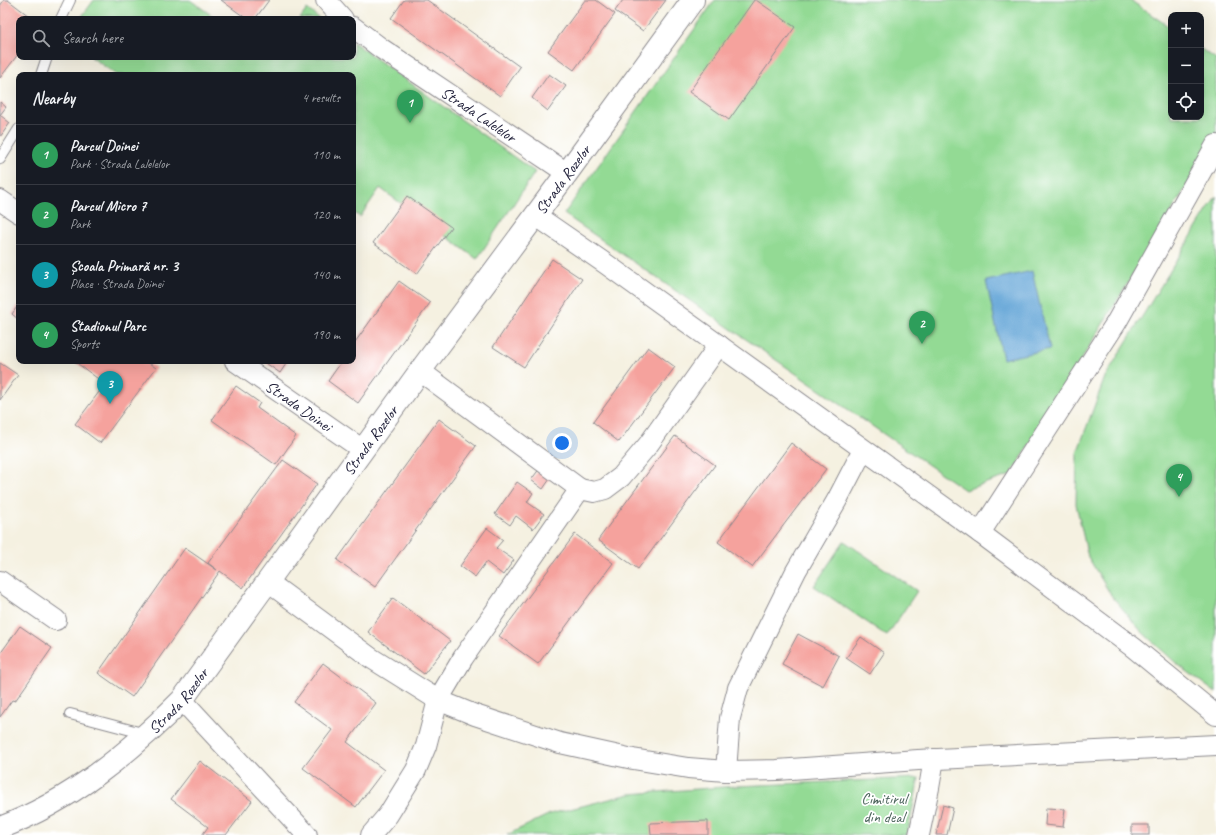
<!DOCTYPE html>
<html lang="en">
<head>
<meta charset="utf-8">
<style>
	body { margin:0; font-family:Caveat,sans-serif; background:#242831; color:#f1f3f6 }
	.controls { position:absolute; right:12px; top:12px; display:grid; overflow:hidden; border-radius:8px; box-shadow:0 4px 16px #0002 }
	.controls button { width:36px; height:36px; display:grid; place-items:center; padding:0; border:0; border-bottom:1px solid #363941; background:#171b24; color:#f1f3f6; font:20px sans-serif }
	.you { position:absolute; left:562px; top:443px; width:14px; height:14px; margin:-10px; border:3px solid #fff; border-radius:50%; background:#1a73e8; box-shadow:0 0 0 6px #1a73e833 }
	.badge { display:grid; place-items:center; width:26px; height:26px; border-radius:50%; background:#8c9099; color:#fff; font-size:13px; font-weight:700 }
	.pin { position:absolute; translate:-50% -33px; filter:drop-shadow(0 1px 2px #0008) }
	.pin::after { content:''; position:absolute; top:21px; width:14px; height:12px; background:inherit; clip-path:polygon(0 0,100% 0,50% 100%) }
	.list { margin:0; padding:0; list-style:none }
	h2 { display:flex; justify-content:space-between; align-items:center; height:52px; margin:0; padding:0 16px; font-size:17px }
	h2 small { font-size:13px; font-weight:400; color:#9ea1a6 }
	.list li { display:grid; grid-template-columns:26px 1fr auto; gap:12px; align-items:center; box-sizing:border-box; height:60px; padding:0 16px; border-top:1px solid #363941 }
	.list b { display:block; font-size:15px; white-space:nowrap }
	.list p { margin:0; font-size:13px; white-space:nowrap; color:#9ea1a6 }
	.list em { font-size:13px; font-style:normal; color:#9ea1a6 }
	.icon { flex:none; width:22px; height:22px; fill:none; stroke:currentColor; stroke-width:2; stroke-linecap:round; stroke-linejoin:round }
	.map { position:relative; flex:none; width:1216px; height:835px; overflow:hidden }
	.search { position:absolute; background:#171b24; box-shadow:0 4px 16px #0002; left:16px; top:16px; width:340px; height:44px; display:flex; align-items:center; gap:10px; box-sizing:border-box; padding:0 14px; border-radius:8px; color:#9ea1a6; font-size:15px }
	.panel { position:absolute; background:#171b24; box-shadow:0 4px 16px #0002; left:16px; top:72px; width:340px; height:292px; border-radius:8px }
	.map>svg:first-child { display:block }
	.green { fill:#93da94; stroke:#5a7e68 }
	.water { fill:#63a5d7; stroke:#426489 }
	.building { fill:#f5a29d }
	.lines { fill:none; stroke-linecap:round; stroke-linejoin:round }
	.service-casing { stroke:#8c8a8e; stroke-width:12 }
	.minor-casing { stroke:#8c8a8e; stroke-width:22 }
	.tertiary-casing { stroke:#8c8a8e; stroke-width:24 }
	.service { stroke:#fff; stroke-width:10 }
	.minor { stroke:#fff; stroke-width:20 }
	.tertiary { stroke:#fff; stroke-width:22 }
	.labels { text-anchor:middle; stroke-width:3.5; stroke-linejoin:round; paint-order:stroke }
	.street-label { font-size:16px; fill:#22223b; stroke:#fff }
	.park-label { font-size:16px; fill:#4a625a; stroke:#fff }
</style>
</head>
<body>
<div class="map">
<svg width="1216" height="835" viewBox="0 0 1216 835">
	<rect width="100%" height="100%" fill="#fff"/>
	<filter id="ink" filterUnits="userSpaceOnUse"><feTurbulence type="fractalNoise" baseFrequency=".025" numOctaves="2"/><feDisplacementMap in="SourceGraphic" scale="8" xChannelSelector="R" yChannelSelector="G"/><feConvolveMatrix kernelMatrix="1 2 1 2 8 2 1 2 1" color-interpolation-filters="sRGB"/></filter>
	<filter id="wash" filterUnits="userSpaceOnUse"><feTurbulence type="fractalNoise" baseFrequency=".012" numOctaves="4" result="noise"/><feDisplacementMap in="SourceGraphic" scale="16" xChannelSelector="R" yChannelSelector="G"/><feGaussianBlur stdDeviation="0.9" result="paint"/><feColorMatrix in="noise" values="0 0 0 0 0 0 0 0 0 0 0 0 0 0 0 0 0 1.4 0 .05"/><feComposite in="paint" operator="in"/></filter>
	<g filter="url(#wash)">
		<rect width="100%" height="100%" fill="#f5f1e1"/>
		<g class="green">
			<polygon points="94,0 190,0 217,19 80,19"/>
			<polygon points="715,0 1130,0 1171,28 1171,117 1201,117 1201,49 1216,59 1216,138 1011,475 965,490 564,214"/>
			<polygon points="307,9 320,19 300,19"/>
			<polygon points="353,42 535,172 477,259 380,188 360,217 353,212 353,75 117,75 91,57 353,57"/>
			<polygon points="1216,196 1216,693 1176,663 1141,631 1111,595 1088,557 1076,504 1077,453 1105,377"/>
			<polygon points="844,541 917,591 887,636 814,586"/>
			<polygon points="919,778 907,835 507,835 550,814 630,794 737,786"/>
		</g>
		<polygon class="water" points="1032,271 1050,349 1003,359 986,281"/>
		<g id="blocks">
			<g class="building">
				<polygon points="4,0 8,0 29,16 26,19 19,19 19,53 0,78 0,6"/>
				<polygon points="221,0 269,0 255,19 247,19"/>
				<polygon points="404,0 427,0 520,67 500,96 391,18"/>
				<polygon points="585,0 596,0 615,14 574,70 548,51"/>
				<polygon points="623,0 666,0 643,31 615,11"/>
				<polygon points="754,0 756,0 795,27 729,120 689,92"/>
				<polygon points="549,74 566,86 548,111 532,98"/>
				<polygon points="0,102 6,107 0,115"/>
				<polygon points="0,115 10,123 0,137"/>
				<polygon points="407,196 451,227 417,274 373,243"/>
				<polygon points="552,259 582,279 524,367 493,347"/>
				<polygon points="399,281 430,303 358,403 328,381 342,361 353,361 353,345"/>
				<polygon points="19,304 19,320 12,314"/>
				<polygon points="648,347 675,367 619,442 593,422"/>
				<polygon points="74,361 146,361 156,368 100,443 75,424 105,384"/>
				<polygon points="263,361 288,361 280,373"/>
				<polygon points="0,363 18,375 0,400"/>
				<polygon points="236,386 260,403 257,408 296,436 276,465 212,420"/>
				<polygon points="439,419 476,446 375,587 337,560"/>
				<polygon points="675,436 715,465 638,569 598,540"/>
				<polygon points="791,443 826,469 752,567 718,542"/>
				<polygon points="283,460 317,484 243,588 220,571 132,697 98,673 185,548 217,570 208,563"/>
				<polygon points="540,468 552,476 543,489 531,480"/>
				<polygon points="517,482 533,493 527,502 544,514 533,529 516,516 510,525 495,514"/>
				<polygon points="487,528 503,540 496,548 514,560 503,575 486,562 475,577 460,566"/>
				<polygon points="575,534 613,563 538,664 499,636"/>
				<polygon points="393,598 450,641 424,674 368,632"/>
				<polygon points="20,626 52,648 15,701 12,700 0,717 0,654"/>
				<polygon points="798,634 839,656 823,686 782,664"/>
				<polygon points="861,637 884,653 870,674 846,658"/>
				<polygon points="323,663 376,703 347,742 384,770 356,807 303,768 332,730 294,702"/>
				<polygon points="200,761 252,801 226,835 202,835 208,827 171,799"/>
				<polygon points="943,805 953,808 947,835 936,835"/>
				<polygon points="1046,808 1065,809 1063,827 1045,825"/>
				<polygon points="708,821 708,835 651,835 650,823"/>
				<rect x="1132" y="825" width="17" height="10"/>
			</g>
		</g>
	</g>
	<g filter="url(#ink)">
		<use href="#blocks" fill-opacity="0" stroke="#8c8a8e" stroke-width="1"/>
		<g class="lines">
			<defs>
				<g id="service">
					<polyline points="61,19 70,0"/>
					<polyline points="41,75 47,57"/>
					<polyline points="0,159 19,129"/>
					<polyline points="70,714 146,734"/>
				</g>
				<g id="minor">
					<polyline points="326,0 343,19"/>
					<path id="s1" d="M353 27 382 49 567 173"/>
					<polyline points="0,200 19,213"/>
					<polyline points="535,215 606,264 980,533 1134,648 1216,715"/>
					<path id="s2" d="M235 361 363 450"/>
					<polyline points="420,371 580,489"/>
					<polyline points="980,533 1116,323 1216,145"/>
					<polyline points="0,581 56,620"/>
					<polyline points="268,582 371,658 438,700 475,715 560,743 633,759 688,768 726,771 777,770 918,760 1216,745"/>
					<polyline points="182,700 307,835"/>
					<polyline points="726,771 730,718 738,688 796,571 837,500 863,450"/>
					<polyline points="371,835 388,815 416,770 426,746 438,700 463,658 580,489 594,492 605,489 621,477 648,445 719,345"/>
					<polyline points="919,835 929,788 934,759"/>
				</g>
				<g id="tertiary">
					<path id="s3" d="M0 828C71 801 129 753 182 700L420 371 567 173 693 0"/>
				</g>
			</defs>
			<use href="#service" class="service-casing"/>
			<use href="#minor" class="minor-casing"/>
			<use href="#tertiary" class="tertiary-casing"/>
			<use href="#service" class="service"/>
			<use href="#minor" class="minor"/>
			<use href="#tertiary" class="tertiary"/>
		</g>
	</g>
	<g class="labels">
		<g class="street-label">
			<text dy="6" stroke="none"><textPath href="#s1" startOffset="153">Strada Lalelelor</textPath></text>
			<text dy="6" stroke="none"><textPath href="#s3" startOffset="869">Strada Rozelor</textPath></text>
			<text dy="6" stroke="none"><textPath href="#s2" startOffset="78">Strada Doinei</textPath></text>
			<text dy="6" stroke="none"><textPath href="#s3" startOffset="545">Strada Rozelor</textPath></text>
			<text dy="6" stroke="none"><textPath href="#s3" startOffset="221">Strada Rozelor</textPath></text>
		</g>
		<g class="park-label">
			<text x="884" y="804">Cimitirul<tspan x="884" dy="18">din deal</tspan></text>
		</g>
	</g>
</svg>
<div class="controls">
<button>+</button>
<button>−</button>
<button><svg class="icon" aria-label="locate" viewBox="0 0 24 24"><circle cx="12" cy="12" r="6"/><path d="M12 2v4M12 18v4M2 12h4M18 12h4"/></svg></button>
</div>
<div class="you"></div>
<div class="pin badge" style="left:410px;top:123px;background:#2e9e5b">1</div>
<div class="pin badge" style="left:922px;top:344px;background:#2e9e5b">2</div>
<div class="pin badge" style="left:110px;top:404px;background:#0f9aa8">3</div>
<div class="pin badge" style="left:1179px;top:497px;background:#2e9e5b">4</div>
<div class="search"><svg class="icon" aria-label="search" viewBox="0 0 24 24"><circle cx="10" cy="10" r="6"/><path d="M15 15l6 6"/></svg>Search here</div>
<section class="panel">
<h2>Nearby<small>4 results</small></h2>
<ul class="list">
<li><span class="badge" style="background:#2e9e5b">1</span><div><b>Parcul Doinei</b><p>Park · Strada Lalelelor</p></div><em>110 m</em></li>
<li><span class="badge" style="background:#2e9e5b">2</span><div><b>Parcul Micro 7</b><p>Park</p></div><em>120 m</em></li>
<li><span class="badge" style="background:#0f9aa8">3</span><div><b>Școala Primară nr. 3</b><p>Place · Strada Doinei</p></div><em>140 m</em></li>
<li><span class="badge" style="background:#2e9e5b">4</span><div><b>Stadionul Parc</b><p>Sports</p></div><em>190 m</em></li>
</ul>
</section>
</div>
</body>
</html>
